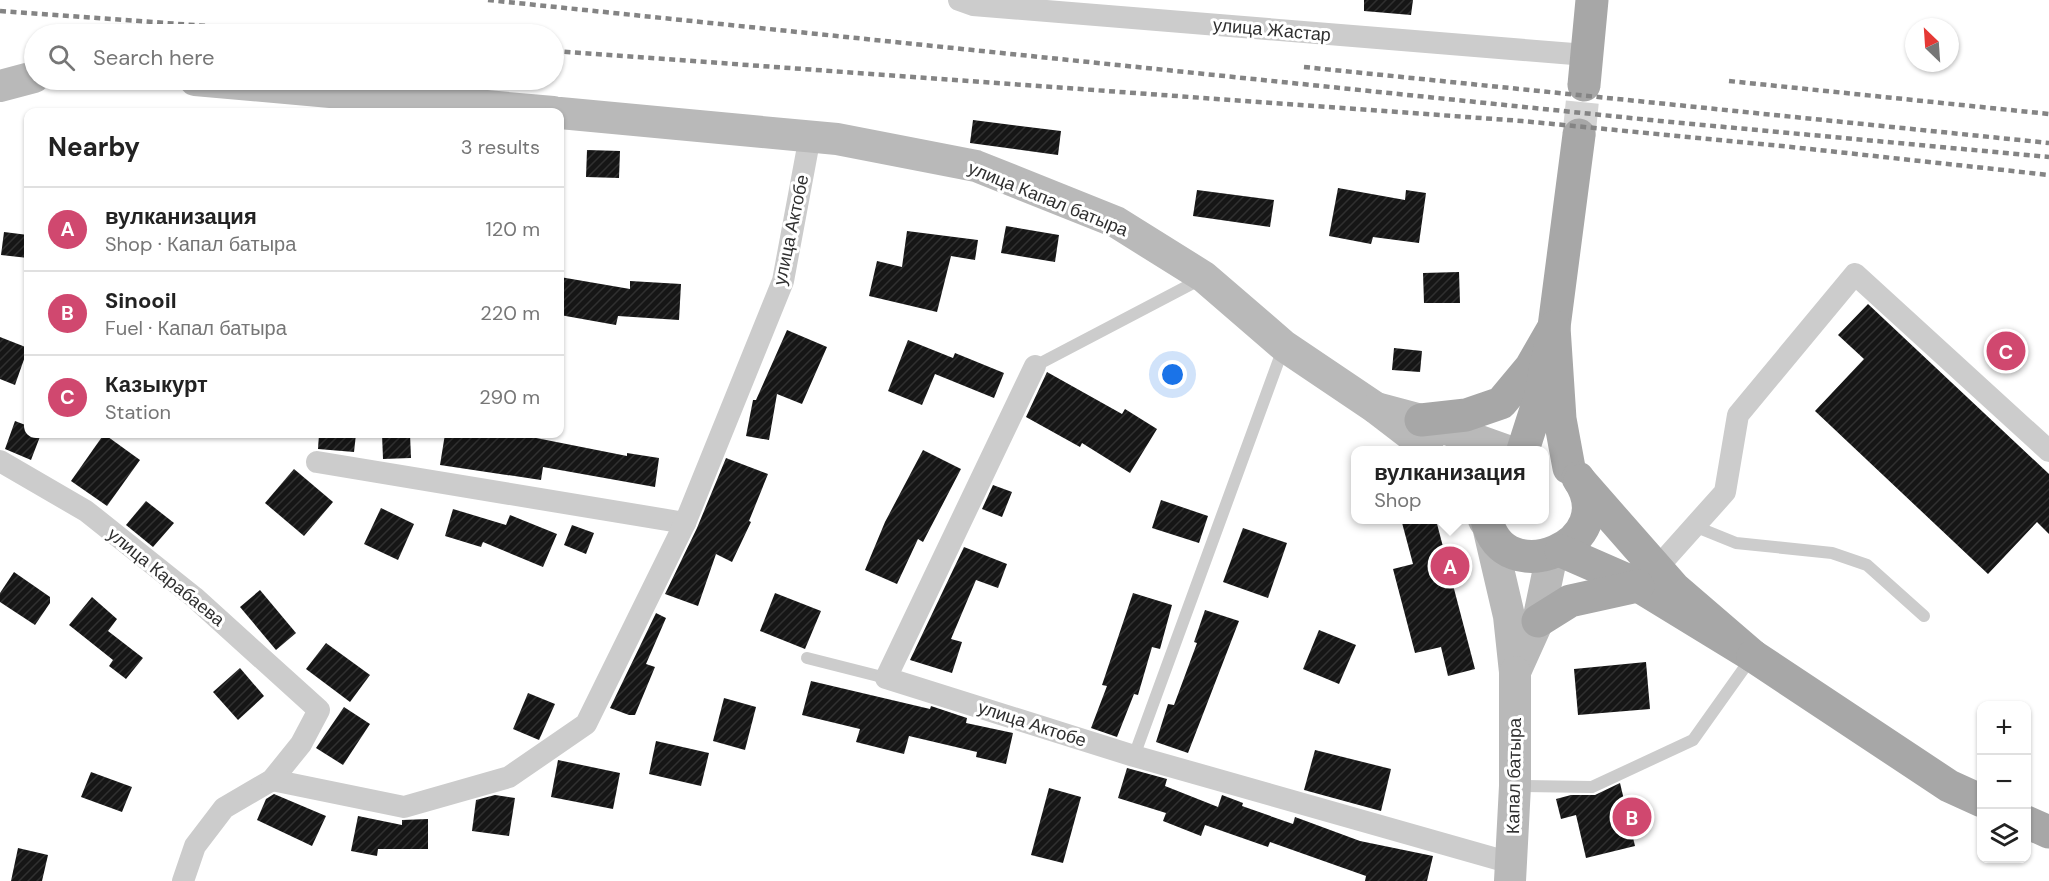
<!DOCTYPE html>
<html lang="en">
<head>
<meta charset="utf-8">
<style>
	body { margin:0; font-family:"DM Sans",sans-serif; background:#f2f2f2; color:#222 }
	.controls { position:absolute; right:18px; bottom:18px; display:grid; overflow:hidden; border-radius:12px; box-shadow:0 2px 4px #0004 }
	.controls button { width:54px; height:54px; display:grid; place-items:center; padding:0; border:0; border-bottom:2px solid #e0e0e0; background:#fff; color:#222; font:30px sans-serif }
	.compass { position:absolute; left:1905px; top:18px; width:54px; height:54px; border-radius:50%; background:#fff; box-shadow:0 2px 4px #0004; rotate:335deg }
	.you { position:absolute; left:1173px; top:375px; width:21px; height:21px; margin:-15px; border:4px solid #fff; border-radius:50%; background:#1a73e8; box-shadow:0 0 0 9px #1a73e833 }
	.badge { display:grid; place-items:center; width:39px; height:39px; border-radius:50%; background:#d0486f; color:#fff; font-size:20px; font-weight:700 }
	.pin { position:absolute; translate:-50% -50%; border:3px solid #fff; box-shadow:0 2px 6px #0006 }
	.popup { position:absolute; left:1351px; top:446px; width:198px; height:78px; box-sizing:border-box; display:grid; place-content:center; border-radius:12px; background:#fff; filter:drop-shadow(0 2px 4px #0005); font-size:20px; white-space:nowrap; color:#767676 }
	.popup b { font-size:22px; color:#222 }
	.popup::after { content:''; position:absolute; left:50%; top:100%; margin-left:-12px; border:12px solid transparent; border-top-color:#fff }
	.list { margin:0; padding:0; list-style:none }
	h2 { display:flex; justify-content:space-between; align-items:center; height:78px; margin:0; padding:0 24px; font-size:26px }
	h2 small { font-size:20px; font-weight:400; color:#767676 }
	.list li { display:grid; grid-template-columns:39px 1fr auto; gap:18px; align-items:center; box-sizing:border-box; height:84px; padding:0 24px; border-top:2px solid #e0e0e0 }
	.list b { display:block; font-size:22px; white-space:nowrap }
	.list p { margin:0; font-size:20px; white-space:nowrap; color:#767676 }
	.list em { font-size:20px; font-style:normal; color:#767676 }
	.icon { flex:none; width:33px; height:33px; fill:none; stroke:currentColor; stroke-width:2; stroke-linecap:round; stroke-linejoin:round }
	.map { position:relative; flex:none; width:2049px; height:881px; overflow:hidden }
	.search { position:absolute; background:#fff; box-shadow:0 2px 4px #0004; left:24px; top:24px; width:540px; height:66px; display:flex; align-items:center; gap:15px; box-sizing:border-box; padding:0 21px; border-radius:33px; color:#767676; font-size:22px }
	.panel { position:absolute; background:#fff; box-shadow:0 2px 4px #0004; left:24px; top:108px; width:540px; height:330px; border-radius:12px }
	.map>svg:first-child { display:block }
	.building { fill:url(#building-hatch) }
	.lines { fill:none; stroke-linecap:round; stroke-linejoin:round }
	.primary-tunnel { stroke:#d5d5d5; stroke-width:33; stroke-dasharray:33 16; stroke-linecap:butt }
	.lane { stroke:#ccc; stroke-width:12 }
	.street { stroke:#ccc; stroke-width:22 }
	.secondary { stroke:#b9b9b9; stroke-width:32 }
	.primary { stroke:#a7a7a7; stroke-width:33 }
	.rail { stroke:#848484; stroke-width:4.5; stroke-dasharray:6 4.5; stroke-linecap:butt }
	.labels { text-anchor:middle; stroke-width:6; stroke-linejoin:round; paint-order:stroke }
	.street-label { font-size:18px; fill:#2f2f2f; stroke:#fff }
</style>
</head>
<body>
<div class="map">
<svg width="2049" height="881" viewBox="0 0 2049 881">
	<defs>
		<pattern id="building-hatch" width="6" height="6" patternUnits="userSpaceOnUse" patternTransform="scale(1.5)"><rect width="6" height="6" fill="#161616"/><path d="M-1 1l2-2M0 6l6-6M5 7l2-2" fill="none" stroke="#303030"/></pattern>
	</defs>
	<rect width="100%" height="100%" fill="#fff"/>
	<g class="building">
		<polygon points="1364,0 1413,0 1411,15 1364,11"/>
		<polygon points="973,120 1061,131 1058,155 970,143"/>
		<polygon points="587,150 620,151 619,178 586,177"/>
		<polygon points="1338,188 1405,200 1406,190 1426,193 1419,243 1373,237 1371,244 1329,236"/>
		<polygon points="1197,190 1274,200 1270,227 1193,216"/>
		<polygon points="1006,226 1059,235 1055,262 1001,253"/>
		<polygon points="907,231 978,240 975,260 951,256 937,312 869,296 877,261 902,267"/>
		<polygon points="4,232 28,235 28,258 1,255"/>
		<polygon points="1459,272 1460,303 1424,303 1423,273"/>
		<polygon points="560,277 630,289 630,281 681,284 679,320 618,316 616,325 560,315"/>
		<polygon points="1868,304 2049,474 2049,534 2037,522 1988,574 1815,411 1864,359 1838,335"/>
		<polygon points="787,330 827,347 802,404 777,394 769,440 746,436 753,400 756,400"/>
		<polygon points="0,337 28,348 15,385 0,379"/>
		<polygon points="908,340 953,358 955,353 1004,373 994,398 935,374 922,405 888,391"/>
		<polygon points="1394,348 1422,351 1420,372 1392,370"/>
		<polygon points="1047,372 1122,414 1125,409 1157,429 1130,473 1082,443 1080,447 1026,417"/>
		<polygon points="15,421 28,426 28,434 41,434 31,460 5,449"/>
		<polygon points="104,434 140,460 107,506 71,481"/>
		<polygon points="319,434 356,434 354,452 318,449"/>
		<polygon points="382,434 410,434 411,458 383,459"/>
		<polygon points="445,434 516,434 627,456 627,453 659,458 655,487 543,467 541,480 440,465"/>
		<polygon points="923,450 961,469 923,542 918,539 897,584 865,570 885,522"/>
		<polygon points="726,458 768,474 749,521 751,522 732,562 716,554 698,606 665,594 697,528"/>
		<polygon points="294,469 333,502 304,536 265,503"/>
		<polygon points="993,485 1012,492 1002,517 982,509"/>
		<polygon points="1161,500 1208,516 1199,543 1152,528"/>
		<polygon points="146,501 174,523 153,547 126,525"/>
		<polygon points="381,508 414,524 398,560 364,544"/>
		<polygon points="453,509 506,525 510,515 557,534 543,567 483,542 481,547 445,536"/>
		<polygon points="1401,519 1421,519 1422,524 1436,520 1475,669 1448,676 1441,647 1415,653 1393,569 1413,564"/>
		<polygon points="572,525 594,533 586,554 564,545"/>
		<polygon points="1243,528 1287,543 1268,598 1223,582"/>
		<polygon points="964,547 1007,564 998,588 976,580 951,639 962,642 952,673 910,660"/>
		<polygon points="14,572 50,597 50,603 35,625 0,602 0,593"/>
		<polygon points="260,590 296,633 276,650 240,607"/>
		<polygon points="775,593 821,611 805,649 760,631"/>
		<polygon points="1133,593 1172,605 1160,649 1152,647 1138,695 1134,694 1117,737 1091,728 1107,686 1102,685"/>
		<polygon points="92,597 117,619 108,631 143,658 126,679 109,666 113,660 69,625"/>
		<polygon points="1205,610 1239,621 1188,753 1156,742 1168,704 1174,705 1197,643 1194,642"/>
		<polygon points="656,613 666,618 646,664 655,667 635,715 629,715 610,708"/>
		<polygon points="1319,630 1356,645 1339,684 1303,669"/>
		<polygon points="326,643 370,675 350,702 306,669"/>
		<polygon points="1646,662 1650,709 1578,715 1574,669"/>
		<polygon points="240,668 264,696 238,720 213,692"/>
		<polygon points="811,681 930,709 931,706 967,718 966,723 1013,733 1006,764 976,757 977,752 909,736 904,754 856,742 860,729 802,715"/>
		<polygon points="528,693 555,704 539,740 513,729"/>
		<polygon points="724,698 756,707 745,750 713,741"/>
		<polygon points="344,707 370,724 343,765 316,748"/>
		<polygon points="656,741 709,753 701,786 649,774"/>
		<polygon points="1315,750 1391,769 1381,811 1304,790"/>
		<polygon points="558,760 620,773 613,809 551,797"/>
		<polygon points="1127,768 1167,779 1165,786 1218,807 1222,795 1243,803 1242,806 1293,824 1295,817 1360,841 1433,856 1427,881 1365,881 1366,876 1270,842 1268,847 1205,825 1201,836 1163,821 1166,813 1118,798"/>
		<polygon points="91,772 132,787 122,812 81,797"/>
		<polygon points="1620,783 1635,846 1586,858 1576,815 1561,819 1556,799 1571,795 1595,795"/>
		<polygon points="1049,788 1081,797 1063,863 1031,855"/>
		<polygon points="274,794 326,816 312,846 257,820 266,799"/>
		<polygon points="495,795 515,798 509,836 472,831 476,800"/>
		<polygon points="358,816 402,825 402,820 428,819 428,849 378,849 377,856 351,851"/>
		<polygon points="18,848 48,855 42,881 11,881"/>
	</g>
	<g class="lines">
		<polyline class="primary-tunnel" points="1579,135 1584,85"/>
		<g class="lane">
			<polyline points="1035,366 1201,279"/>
			<polyline points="1694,526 1736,543 1832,553 1867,565 1924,616"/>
			<polyline points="807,658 886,678"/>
			<polyline points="1134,756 1284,346"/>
			<polyline points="1517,786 1592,787 1693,740 1752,657"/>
		</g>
		<g class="street">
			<polyline points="959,0 973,5 1586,55"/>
			<polyline points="1035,366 886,678 1134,756 1511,863"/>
			<polyline points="0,461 86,511 194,597 319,710 301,744 272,780 224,808 195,846 183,881"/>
			<polyline points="317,462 685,523"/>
			<polyline points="1657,568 1725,492 1738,415 1855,274 2049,451"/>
			<polyline points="272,780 404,807 509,777 586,724 685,523 783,281 810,136"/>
		</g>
		<g class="secondary">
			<polyline points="195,80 553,112"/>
			<polyline points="0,86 34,77"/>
			<polyline points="560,113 837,139 976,166 1116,222 1204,277 1284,346 1376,408"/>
			<polyline points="1428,450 1419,441 1376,408 1421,420 1505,450"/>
			<polyline points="1484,520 1488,526 1509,616 1515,672 1538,621 1552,554"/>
			<polyline points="1510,881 1515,786 1515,672"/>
		</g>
		<g class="primary">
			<polyline points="1584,85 1592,0"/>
			<polyline points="1421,420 1466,415 1501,403 1531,367 1554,327 1579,135"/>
			<polyline points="1523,450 1540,397 1554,327 1560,419 1569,468"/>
			<path d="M1487 520C1503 593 1624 544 1578 478"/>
			<polyline points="1561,551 1632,582 1753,656 1674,588 1580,481"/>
			<polyline points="1538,621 1570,601 1638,586"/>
			<polyline points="1753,656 1949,786 1982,801"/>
			<polyline points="2026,822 2049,832"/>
		</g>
		<g class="rail">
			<polyline points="488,0 1660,121 2049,157"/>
			<polyline points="0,11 318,34"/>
			<polyline points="554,51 1522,121 1782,146 2049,175"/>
			<polyline points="1304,67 2049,143"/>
			<polyline points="1729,81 2049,114"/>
		</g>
	</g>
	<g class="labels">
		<g class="street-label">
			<text transform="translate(1272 30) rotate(5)" y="6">улица Жастар</text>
			<text transform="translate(1048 199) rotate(22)" y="6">улица Капал батыра</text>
			<text transform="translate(791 230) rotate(-78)" y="6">улица Актобе</text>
			<text transform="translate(166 577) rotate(39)" y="6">улица Карабаева</text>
			<text transform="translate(1032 724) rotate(18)" y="6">улица Актобе</text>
			<text transform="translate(1514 776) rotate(-89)" y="6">Капал батыра</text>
		</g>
	</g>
</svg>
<div class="controls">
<button>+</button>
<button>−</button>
<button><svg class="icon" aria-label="layers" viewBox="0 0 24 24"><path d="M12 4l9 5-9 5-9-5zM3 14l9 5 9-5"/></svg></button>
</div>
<svg class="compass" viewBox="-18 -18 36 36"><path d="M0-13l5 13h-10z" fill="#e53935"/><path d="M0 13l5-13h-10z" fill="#767676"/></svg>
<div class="you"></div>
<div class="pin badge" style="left:1450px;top:566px">A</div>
<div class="popup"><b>вулканизация</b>Shop</div>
<div class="pin badge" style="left:1632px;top:817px">B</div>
<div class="pin badge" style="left:2006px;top:351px">C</div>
<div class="search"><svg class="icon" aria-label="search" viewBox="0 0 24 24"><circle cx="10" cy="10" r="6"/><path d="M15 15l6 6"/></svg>Search here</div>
<section class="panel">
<h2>Nearby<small>3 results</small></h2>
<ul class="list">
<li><span class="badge">A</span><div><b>вулканизация</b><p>Shop · Капал батыра</p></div><em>120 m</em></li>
<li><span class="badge">B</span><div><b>Sinooil</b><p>Fuel · Капал батыра</p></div><em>220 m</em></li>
<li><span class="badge">C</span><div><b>Казыкурт</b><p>Station</p></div><em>290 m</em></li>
</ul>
</section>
</div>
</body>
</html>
